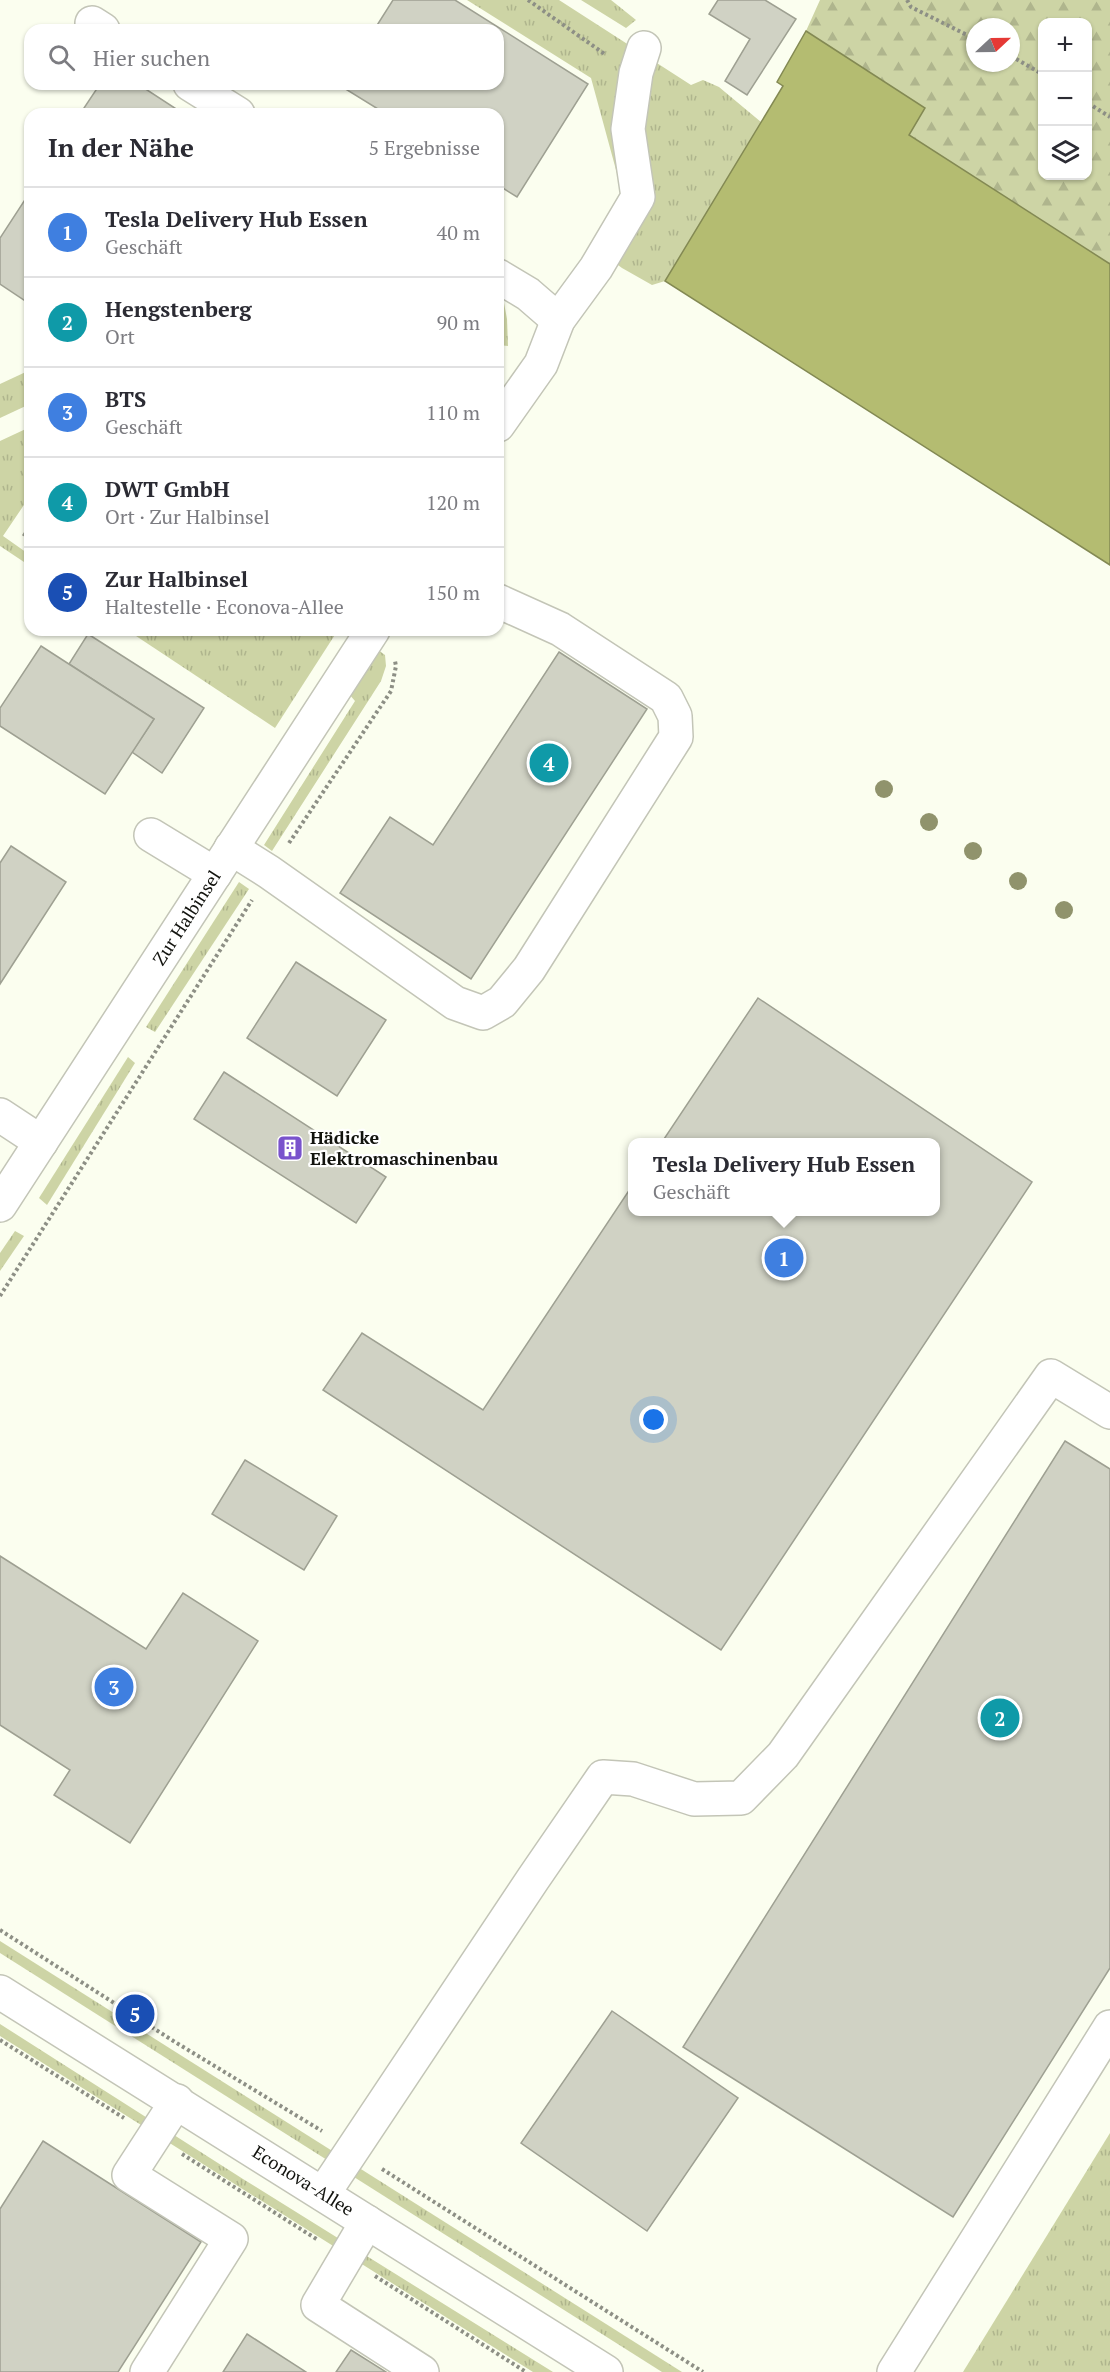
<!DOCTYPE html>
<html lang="de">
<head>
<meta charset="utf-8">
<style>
	body { margin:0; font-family:"PT Serif",serif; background:#f7f7f7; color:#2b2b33 }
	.controls { position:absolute; right:18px; top:18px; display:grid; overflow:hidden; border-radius:12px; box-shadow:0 2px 4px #0004 }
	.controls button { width:54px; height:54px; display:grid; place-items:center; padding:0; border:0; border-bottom:2px solid #e1e1e2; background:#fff; color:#2b2b33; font:30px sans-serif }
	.compass { position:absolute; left:966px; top:18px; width:54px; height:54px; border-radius:50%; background:#fff; box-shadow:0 2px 4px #0004; rotate:68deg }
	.you { position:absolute; left:654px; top:1420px; width:21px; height:21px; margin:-15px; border:4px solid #fff; border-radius:50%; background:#1a73e8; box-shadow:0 0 0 9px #1a73e833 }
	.badge { display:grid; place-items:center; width:39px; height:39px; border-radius:50%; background:#0b8043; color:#fff; font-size:20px; font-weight:700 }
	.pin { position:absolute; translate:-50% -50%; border:3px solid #fff; box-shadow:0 2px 6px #0006 }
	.popup { position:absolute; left:628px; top:1138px; width:312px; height:78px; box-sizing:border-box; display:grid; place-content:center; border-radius:12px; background:#fff; filter:drop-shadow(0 2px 4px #0005); font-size:20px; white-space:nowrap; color:#7c7c81 }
	.popup b { font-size:22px; color:#2b2b33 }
	.popup::after { content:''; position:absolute; left:50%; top:100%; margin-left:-12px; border:12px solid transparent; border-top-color:#fff }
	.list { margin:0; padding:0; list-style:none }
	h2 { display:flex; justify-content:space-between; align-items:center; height:78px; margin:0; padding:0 24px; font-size:26px }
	h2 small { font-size:20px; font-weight:400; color:#7c7c81 }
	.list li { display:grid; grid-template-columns:39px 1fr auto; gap:18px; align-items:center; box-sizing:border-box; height:90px; padding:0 24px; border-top:2px solid #e1e1e2 }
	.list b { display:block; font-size:22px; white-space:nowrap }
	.list p { margin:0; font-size:20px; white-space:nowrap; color:#7c7c81 }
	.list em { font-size:20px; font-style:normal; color:#7c7c81 }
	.icon { flex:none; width:33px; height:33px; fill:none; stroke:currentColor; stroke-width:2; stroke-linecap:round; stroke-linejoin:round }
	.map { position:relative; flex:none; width:1110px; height:2372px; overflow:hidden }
	.search { position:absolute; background:#fff; box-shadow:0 2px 4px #0004; left:24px; top:24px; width:480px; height:66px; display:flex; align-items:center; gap:15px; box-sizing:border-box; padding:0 21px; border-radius:18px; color:#7c7c81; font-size:22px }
	.panel { position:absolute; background:#fff; box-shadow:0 2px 4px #0004; left:24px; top:108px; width:480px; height:528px; border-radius:18px }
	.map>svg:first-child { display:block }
	.grass { fill:url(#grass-tufts) }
	.forest { fill:url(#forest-firs); fill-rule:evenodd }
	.water { fill:#b4bc71; stroke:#838953; stroke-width:1.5 }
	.building { fill:#d0d2c4; stroke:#9ea092; stroke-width:1.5 }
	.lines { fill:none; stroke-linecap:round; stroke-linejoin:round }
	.minor-casing { stroke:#c3c5b7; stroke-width:36 }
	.path { stroke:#8d8f85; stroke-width:4; stroke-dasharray:3 3; stroke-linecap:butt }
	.minor { stroke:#fff; stroke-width:33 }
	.tree { fill:#90936c }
	.labels { text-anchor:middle; stroke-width:4.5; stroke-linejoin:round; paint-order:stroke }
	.street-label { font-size:18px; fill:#12130e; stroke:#fff }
	.poi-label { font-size:18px; font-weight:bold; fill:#12130e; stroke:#fff; text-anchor:start }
</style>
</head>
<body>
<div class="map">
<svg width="1110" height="2372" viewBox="0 0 1110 2372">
	<defs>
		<pattern id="grass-tufts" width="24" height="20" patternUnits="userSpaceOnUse" patternTransform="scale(1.5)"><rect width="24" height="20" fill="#cdd4a5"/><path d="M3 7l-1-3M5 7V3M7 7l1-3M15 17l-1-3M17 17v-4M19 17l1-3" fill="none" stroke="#afb58d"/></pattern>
		<pattern id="forest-firs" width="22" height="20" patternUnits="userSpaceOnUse" patternTransform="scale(1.5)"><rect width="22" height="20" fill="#cdd4a5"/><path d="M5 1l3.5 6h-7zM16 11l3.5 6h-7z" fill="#afb58d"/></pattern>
	</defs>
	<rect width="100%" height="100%" fill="#fbfeef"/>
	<g class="grass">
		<polygon points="467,0 559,0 691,85 703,80 719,87 761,122 665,281 652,285 622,268 590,244 622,192 591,78"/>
		<polygon points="581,0 611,0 636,20 626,28"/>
		<polygon points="498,303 504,303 507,319 508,346 498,345"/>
		<polygon points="30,370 30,404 0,418 0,384"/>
		<polygon points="30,427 30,496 3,536 30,555 30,566 0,546 0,441"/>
		<polygon points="127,630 338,630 275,728"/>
		<polygon points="378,650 385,655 386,666 381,681 272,851 264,845 355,701 349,694"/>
		<polygon points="239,882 249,889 155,1032 146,1027"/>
		<polygon points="128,1057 135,1063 47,1205 39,1198"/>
		<polygon points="15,1231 24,1236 0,1271 0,1253"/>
		<polygon points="0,1941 682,2372 662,2372 0,1953"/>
		<polygon points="0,2024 243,2179 553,2372 533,2372 0,2036"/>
		<polygon points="1110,2133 1110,2372 963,2372"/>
	</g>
	<path class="forest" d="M820 0H1110V264L909 135 925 108 806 31ZM1042 22H1088V176H1042ZM975 27H1011V63H975Z"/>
	<polygon class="water" points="806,31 925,108 909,135 1110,264 1110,565 665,281 783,86 777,82"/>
	<g class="building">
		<polygon points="393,0 455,0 588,84 517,197 498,185 498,114 386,114 339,85 498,84 498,30 374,30"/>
		<polygon points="718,0 765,0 796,19 747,95 725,81 750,39 709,14"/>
		<polygon points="100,84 138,84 184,114 80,114"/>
		<polygon points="30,192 30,304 0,284 0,238"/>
		<polygon points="30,524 30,539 23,535"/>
		<polygon points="88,634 204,708 162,773 132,752 154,719 69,664"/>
		<polygon points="41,646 154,719 105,794 0,726 0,708"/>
		<polygon points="559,652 647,709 471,979 340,893 390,817 433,845"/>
		<polygon points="11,846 66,882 0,984 0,863"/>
		<polygon points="296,962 386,1020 337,1096 247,1038"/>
		<polygon points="758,998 1032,1182 721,1650 323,1390 362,1333 483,1410 632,1186 632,1212 936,1212 936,1142 662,1142"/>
		<polygon points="224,1072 386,1177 356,1223 194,1119"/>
		<polygon points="1065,1441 1110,1469 1110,1968 953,2217 683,2047"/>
		<polygon points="245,1460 337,1516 304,1570 212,1514"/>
		<polygon points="0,1556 146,1649 183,1593 258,1641 130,1843 54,1795 70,1770 0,1725"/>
		<polygon points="612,2011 738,2098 647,2231 521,2143"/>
		<polygon points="43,2141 201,2242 118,2372 0,2372 0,2209"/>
		<polygon points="247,2334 306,2372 223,2372"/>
		<polygon points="351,2350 386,2372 336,2372"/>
	</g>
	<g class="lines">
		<defs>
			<g id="minor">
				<polyline points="92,23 103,30"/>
				<polyline points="190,84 238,114"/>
				<polyline points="498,276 528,294 558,320"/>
				<polyline points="498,425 541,364 558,320 596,268 638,197 628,129 636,73 644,48"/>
				<polyline points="151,835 215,874"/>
				<polyline points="231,848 269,872 455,1003 483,1013 502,1002 529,969 676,737 675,716 666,698 560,629 498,601"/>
				<polyline points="0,1115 41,1142"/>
				<polyline points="0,1205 373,630"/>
				<polyline points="0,1992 606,2372"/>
				<polyline points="323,2194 533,1879 603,1777 633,1779 694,1799 741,1798 783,1755 1051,1376 1110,1412"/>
				<polyline points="367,2222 318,2305 422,2372"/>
				<polyline points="147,2372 231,2239 129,2175 177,2101"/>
				<polyline points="894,2372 1110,2027"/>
			</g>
		</defs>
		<use href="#minor" class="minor-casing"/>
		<g class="path">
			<polyline points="528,0 606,55"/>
			<polyline points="907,0 911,7 975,39"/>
			<polyline points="1011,56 1042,74"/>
			<polyline points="1088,103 1110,117"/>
			<polyline points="289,843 391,691 396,666 395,661"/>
			<polyline points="0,1296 252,900"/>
			<polyline points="0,1930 175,2042 322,2131"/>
			<polyline points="0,2040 124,2118"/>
			<polyline points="182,2154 318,2240"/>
			<polyline points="382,2169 703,2372"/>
			<polyline points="375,2276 526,2372"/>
		</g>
		<use href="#minor" class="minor"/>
	</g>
	<g class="tree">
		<circle cx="884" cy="789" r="9"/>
		<circle cx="929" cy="822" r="9"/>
		<circle cx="973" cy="851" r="9"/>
		<circle cx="1018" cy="881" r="9"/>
		<circle cx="1064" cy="910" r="9"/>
	</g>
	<defs>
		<symbol id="building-square" viewBox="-11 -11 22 22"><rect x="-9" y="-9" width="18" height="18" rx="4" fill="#7953cc" stroke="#fff"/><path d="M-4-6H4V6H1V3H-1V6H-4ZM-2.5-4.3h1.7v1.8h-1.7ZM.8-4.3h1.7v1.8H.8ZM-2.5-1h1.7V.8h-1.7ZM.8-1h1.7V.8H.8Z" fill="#fff"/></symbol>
	</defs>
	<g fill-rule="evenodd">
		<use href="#building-square" x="275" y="1133" width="30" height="30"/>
	</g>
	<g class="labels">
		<g class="street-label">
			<text transform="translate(187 918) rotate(-57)" y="6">Zur Halbinsel</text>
			<text transform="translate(303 2181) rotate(32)" y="6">Econova-Allee</text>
		</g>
		<g class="poi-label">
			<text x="310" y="1144">Hädicke<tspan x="310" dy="21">Elektromaschinenbau</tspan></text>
		</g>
	</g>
</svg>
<div class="controls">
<button>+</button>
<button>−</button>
<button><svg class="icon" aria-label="layers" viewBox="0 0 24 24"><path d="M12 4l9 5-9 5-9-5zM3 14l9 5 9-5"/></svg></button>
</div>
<svg class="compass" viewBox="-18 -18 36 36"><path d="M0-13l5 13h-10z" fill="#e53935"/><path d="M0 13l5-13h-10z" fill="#7c7c81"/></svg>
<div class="you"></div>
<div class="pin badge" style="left:784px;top:1258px;background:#3f7fe0">1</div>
<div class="popup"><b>Tesla Delivery Hub Essen</b>Geschäft</div>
<div class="pin badge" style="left:1000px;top:1718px;background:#0f9aa8">2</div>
<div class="pin badge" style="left:114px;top:1687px;background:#3f7fe0">3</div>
<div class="pin badge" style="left:549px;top:763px;background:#0f9aa8">4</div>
<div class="pin badge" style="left:135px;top:2014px;background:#1a4fb4">5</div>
<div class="search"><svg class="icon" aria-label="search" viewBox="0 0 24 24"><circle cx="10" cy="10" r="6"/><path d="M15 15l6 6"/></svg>Hier suchen</div>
<section class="panel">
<h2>In der Nähe<small>5 Ergebnisse</small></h2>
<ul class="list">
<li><span class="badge" style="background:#3f7fe0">1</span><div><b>Tesla Delivery Hub Essen</b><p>Geschäft</p></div><em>40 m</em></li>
<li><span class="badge" style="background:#0f9aa8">2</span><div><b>Hengstenberg</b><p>Ort</p></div><em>90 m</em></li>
<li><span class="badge" style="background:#3f7fe0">3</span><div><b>BTS</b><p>Geschäft</p></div><em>110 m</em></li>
<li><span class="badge" style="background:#0f9aa8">4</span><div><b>DWT GmbH</b><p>Ort · Zur Halbinsel</p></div><em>120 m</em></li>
<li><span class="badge" style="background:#1a4fb4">5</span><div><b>Zur Halbinsel</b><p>Haltestelle · Econova-Allee</p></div><em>150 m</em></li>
</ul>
</section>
</div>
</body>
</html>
